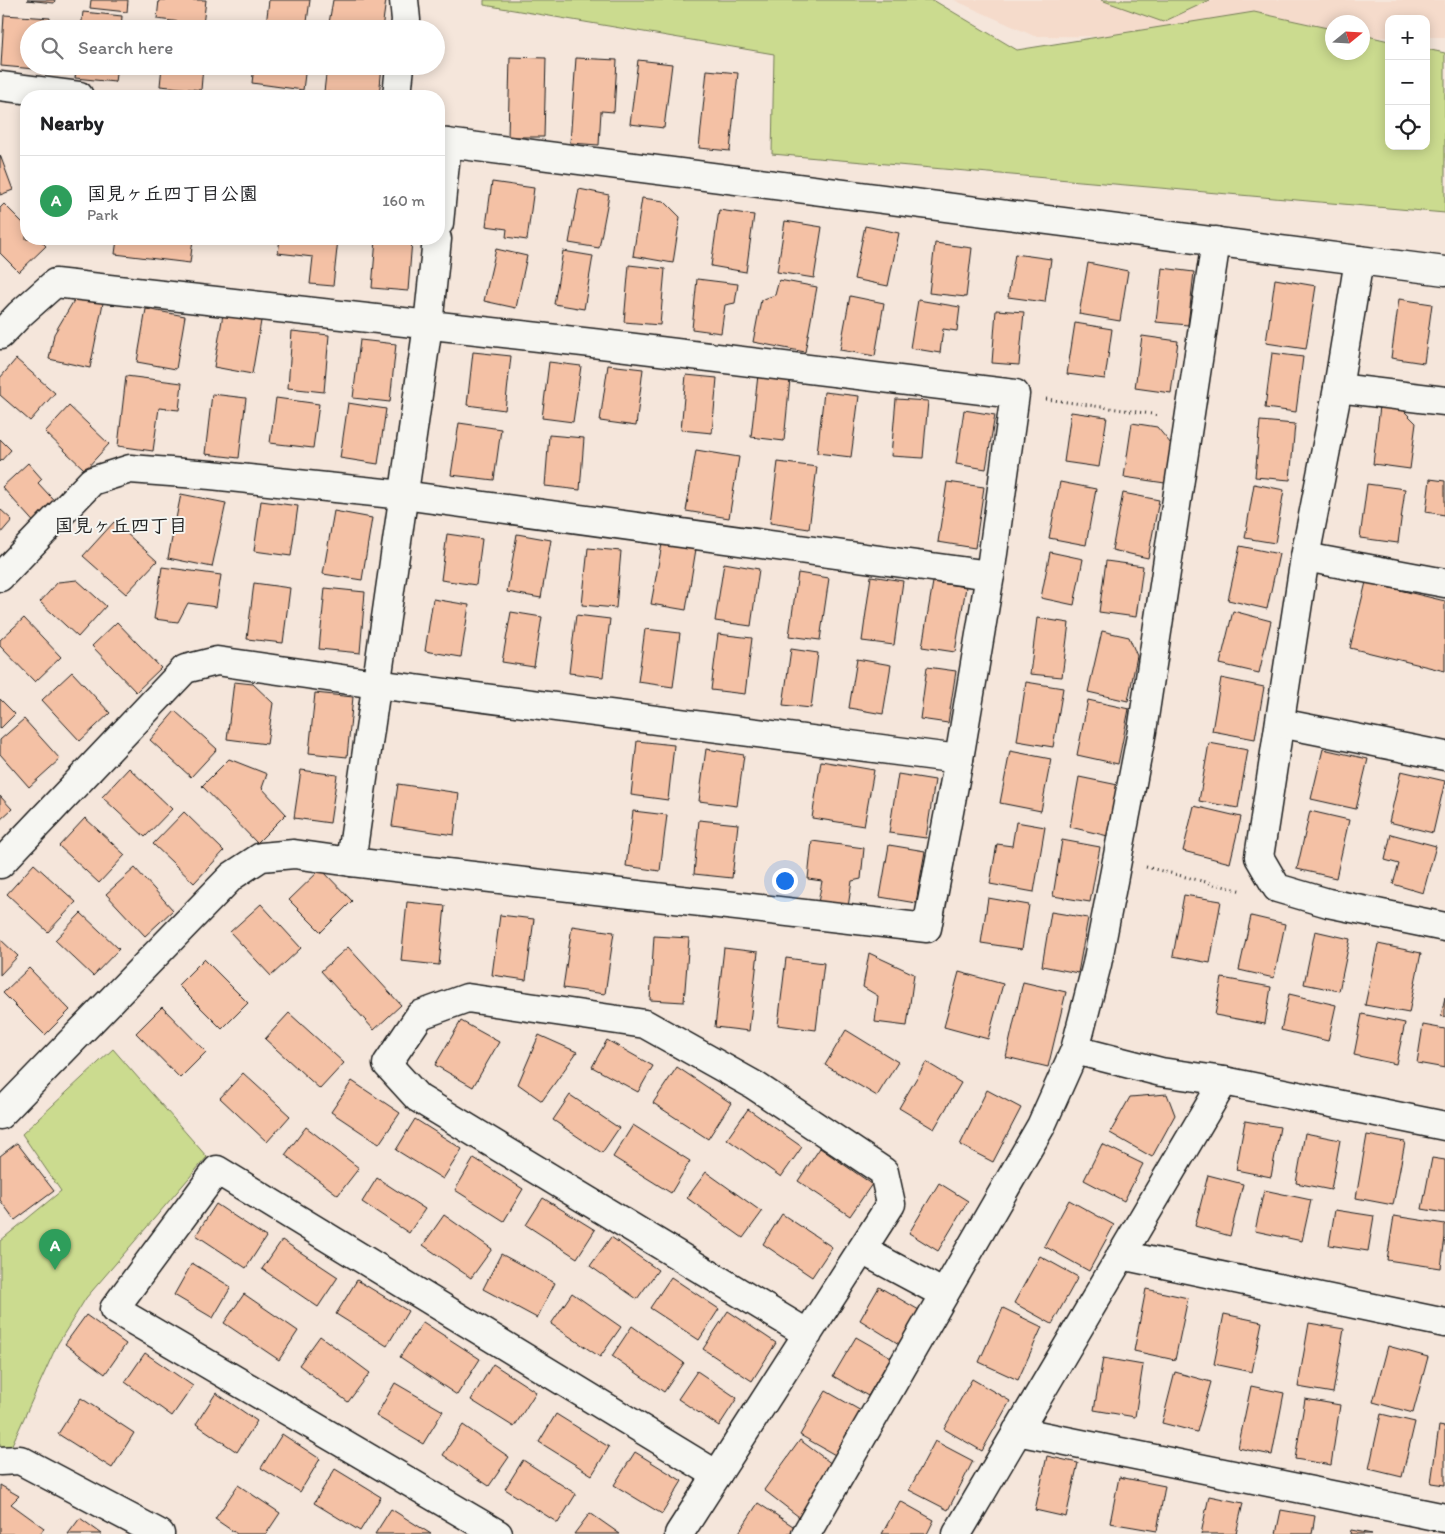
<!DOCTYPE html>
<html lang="en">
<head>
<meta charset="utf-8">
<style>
	body { margin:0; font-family:Itim,"Klee One",sans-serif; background:#f2f2f2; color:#202124 }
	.controls { position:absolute; right:15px; top:15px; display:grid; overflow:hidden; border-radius:10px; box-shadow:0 2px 12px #0003 }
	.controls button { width:45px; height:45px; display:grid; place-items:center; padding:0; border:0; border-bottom:1px solid #e0e0e0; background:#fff; color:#202124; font:25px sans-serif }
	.compass { position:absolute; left:1325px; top:15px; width:45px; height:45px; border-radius:50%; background:#fff; box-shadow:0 2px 12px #0003; rotate:72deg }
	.you { position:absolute; left:784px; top:880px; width:18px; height:18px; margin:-12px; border:4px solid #fff; border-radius:50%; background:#1a73e8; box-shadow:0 0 0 8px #1a73e833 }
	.badge { display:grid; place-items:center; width:32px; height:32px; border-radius:50%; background:#db2777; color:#fff; font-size:16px; font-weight:700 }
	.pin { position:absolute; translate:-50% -41px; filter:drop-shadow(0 1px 2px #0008) }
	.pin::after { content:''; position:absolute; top:26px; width:18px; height:15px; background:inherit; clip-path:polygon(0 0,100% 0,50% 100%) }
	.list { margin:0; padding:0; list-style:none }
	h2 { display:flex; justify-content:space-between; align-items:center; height:65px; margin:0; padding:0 20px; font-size:21px }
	h2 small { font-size:16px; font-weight:400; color:#757577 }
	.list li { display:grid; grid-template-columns:32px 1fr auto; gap:15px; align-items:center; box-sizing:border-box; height:90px; padding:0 20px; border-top:1px solid #e0e0e0 }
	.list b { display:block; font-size:19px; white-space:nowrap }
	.list p { margin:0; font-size:16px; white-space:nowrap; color:#757577 }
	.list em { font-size:16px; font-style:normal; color:#757577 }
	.icon { flex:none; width:28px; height:28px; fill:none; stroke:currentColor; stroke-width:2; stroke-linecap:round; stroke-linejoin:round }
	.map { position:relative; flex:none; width:1445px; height:1534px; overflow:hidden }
	.search { position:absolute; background:#fff; box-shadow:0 2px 12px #0003; left:20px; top:20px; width:425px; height:55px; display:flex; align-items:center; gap:12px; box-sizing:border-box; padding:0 18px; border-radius:28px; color:#757577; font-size:19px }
	.panel { position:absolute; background:#fff; box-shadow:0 2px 12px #0003; left:20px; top:90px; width:425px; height:155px; border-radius:20px }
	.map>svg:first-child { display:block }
	.built { fill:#f5dbcb }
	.green { fill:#cbdb8f; stroke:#747c56 }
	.building { fill:#f4c1a5; stroke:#1c1c1c }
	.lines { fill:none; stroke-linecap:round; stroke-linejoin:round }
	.minor-casing { stroke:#1c1c1c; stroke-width:31 }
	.path { stroke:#1c1c1c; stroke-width:3; stroke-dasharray:1 4; stroke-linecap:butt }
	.minor { stroke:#f6f6f2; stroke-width:28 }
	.labels { text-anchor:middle; stroke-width:4; stroke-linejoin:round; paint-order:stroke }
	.neighbourhood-label { font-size:19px; font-weight:bold; fill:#1c1c1c; stroke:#f6f6f2 }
</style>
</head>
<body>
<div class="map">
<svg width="1445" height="1534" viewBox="0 0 1445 1534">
	<rect width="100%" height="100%" fill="#f5e6db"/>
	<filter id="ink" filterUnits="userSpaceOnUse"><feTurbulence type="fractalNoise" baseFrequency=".02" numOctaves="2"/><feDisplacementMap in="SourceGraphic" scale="10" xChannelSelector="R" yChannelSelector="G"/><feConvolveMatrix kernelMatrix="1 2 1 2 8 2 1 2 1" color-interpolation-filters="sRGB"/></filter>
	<g filter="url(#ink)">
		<polygon class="built" points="954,0 1445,0 1445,37 1426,37 1426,19 1389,19 1389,37 1363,38 1362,22 1332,22 1332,38 1034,36"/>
		<g class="green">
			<polygon points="484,0 933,0 1017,50 1254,12 1332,29 1332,52 1362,52 1363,35 1389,41 1389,146 1426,146 1426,49 1445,53 1445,213 772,154 774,54 484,5"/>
			<polygon points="1101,0 1210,0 1163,22"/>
			<polygon points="113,1049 207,1157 86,1298 57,1345 10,1449 0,1450 0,1241 61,1191 22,1134"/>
		</g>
		<g class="building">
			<polygon points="27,0 55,0 54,3"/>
			<polygon points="91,0 128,0 127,12 90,8"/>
			<polygon points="159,0 206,0 203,25 157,19"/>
			<polygon points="269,0 310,0 306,29 266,25"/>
			<polygon points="333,0 386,0 382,29 328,29"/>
			<polygon points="83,12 122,16 121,29 81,29"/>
			<polygon points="4,15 50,18 49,29 29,29 29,66 46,66 46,70 1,66"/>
			<polygon points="510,57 546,58 544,137 508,137"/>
			<polygon points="576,58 617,60 614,112 601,111 599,145 570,143"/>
			<polygon points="638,60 672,64 664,128 630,124"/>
			<polygon points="77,66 117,66 115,82 75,78"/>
			<polygon points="162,66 203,66 201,90 160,86"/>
			<polygon points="254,66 306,66 303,90 252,83"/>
			<polygon points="327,66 382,66 379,96 324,92"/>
			<polygon points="707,70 738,73 730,151 699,148"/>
			<polygon points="0,155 13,190 0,195"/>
			<polygon points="492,182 534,188 527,240 506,237 507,229 486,226"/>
			<polygon points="579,189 609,195 599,248 569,243"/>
			<polygon points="642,198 664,201 680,217 673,263 633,256"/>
			<polygon points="4,204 26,226 26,239 39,239 46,246 19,272 0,253 0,208"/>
			<polygon points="719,210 754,215 746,272 711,266"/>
			<polygon points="785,221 822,227 814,278 777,272"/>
			<polygon points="865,226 899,233 888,286 854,279"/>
			<polygon points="75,239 98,239 97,242"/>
			<polygon points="117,239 193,239 190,263 115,254"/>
			<polygon points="280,239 338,239 333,286 310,284 313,257 278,253"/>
			<polygon points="376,239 412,240 408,291 372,288"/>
			<polygon points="935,243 972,248 966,297 929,293"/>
			<polygon points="496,249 527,256 516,308 484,301"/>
			<polygon points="563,251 593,256 584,309 554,304"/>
			<polygon points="1015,254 1051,259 1045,302 1008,297"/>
			<polygon points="1088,263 1128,271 1120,321 1079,314"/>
			<polygon points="629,265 665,269 660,325 624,322"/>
			<polygon points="1162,268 1194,272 1188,325 1156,322"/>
			<polygon points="697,279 738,284 735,303 725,305 721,333 692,329"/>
			<polygon points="1275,279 1316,286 1306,349 1266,343"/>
			<polygon points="779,280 817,287 805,352 753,342 761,300 775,295"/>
			<polygon points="850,296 884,303 875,356 840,350"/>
			<polygon points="76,297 103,303 90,368 49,359 54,334"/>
			<polygon points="1399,299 1432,304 1424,363 1391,358"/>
			<polygon points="918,300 960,307 957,331 943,329 940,353 910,348"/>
			<polygon points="146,309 185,316 176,369 137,362"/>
			<polygon points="996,310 1024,312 1019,365 992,363"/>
			<polygon points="223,314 261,321 252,374 214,367"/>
			<polygon points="1075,323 1112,329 1105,379 1067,374"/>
			<polygon points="292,331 329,335 324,392 288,388"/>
			<polygon points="1142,336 1178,341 1171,393 1135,388"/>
			<polygon points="360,340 396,344 390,402 353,398"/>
			<polygon points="473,352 511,356 505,410 467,405"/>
			<polygon points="1272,353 1303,357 1296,412 1265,408"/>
			<polygon points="16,359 55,393 30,421 0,395 0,378"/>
			<polygon points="549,362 581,366 573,422 542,418"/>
			<polygon points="608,365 643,369 636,426 600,421"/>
			<polygon points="686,375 717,378 712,433 681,430"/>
			<polygon points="758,375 790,379 784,441 751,437"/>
			<polygon points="126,376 182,383 179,410 159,408 153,451 118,446"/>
			<polygon points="824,392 859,396 851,457 817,453"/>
			<polygon points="212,394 246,398 239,458 205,454"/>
			<polygon points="276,398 319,404 313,448 270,443"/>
			<polygon points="896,399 928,401 923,458 891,456"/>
			<polygon points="348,403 386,409 378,464 340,458"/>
			<polygon points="69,406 109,444 85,470 45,432"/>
			<polygon points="1380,406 1402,409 1416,423 1410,469 1373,464"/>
			<polygon points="964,410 995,415 986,469 956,464"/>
			<polygon points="1071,412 1107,417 1099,467 1064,462"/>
			<polygon points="1260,421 1295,424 1290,480 1255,477"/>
			<polygon points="459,423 501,429 494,480 451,475"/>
			<polygon points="1132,423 1157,427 1171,444 1165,483 1124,477"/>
			<polygon points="549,435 584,438 580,490 545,486"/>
			<polygon points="0,439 11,450 0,462"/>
			<polygon points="696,450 739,457 729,518 686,511"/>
			<polygon points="778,462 817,467 809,529 770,523"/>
			<polygon points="28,463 42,479 38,483 61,508 39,528 2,487"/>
			<polygon points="1430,479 1445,481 1445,515 1426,512"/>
			<polygon points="947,482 984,487 975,548 938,542"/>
			<polygon points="1060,482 1096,489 1086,545 1049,538"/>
			<polygon points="1254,484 1284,490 1275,543 1245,538"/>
			<polygon points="1367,484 1405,489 1398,543 1360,538"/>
			<polygon points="1123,493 1159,500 1148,558 1112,550"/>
			<polygon points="181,494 226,503 212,567 168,558"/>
			<polygon points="261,501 298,506 291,556 254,551"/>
			<polygon points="0,509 12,520 0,534"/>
			<polygon points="334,511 372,518 362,580 323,574"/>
			<polygon points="114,522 157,561 126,594 83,556"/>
			<polygon points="447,534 482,539 476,585 441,580"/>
			<polygon points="517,534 551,540 541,598 507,592"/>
			<polygon points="662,544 696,549 686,610 651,604"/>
			<polygon points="1240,546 1279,554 1267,609 1228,600"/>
			<polygon points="588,548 621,551 616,608 582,605"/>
			<polygon points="1050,552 1083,559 1074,605 1041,598"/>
			<polygon points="1106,561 1143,566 1136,617 1099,612"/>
			<polygon points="724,563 759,569 751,626 715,621"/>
			<polygon points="162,567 221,575 216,607 188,603 178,622 154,619"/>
			<polygon points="798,573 829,578 820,640 789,636"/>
			<polygon points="871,576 903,581 894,645 862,641"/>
			<polygon points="77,580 106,606 78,637 40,602 58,582"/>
			<polygon points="933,582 966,587 955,652 922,647"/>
			<polygon points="1366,582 1445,601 1445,671 1350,648"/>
			<polygon points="254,583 290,588 283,643 247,639"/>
			<polygon points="325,588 365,592 360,653 319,649"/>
			<polygon points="433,599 469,605 461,657 425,651"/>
			<polygon points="1233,611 1271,621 1259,673 1220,664"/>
			<polygon points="511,612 542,617 534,667 502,662"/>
			<polygon points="576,615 610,619 603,677 569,673"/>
			<polygon points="24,618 61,657 35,682 0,646 0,640"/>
			<polygon points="1037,618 1069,623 1062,677 1030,674"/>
			<polygon points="117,622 161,668 136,692 92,646"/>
			<polygon points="645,629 680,633 673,687 638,682"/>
			<polygon points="1102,631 1129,637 1137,656 1128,701 1088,692"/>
			<polygon points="718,634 752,638 745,694 711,690"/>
			<polygon points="791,649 818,653 811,708 783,705"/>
			<polygon points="857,659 891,665 883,714 849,708"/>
			<polygon points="927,667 956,671 948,723 920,719"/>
			<polygon points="72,672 110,713 80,741 42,700"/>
			<polygon points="1221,678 1264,687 1255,739 1212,731"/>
			<polygon points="234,682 253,684 273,703 267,744 227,739"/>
			<polygon points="1026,682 1063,688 1053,747 1017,741"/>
			<polygon points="315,693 353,697 347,757 309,753"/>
			<polygon points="0,699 15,714 0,729"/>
			<polygon points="1088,700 1129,709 1118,764 1077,755"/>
			<polygon points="175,711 217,749 191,777 150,740"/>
			<polygon points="24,719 60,759 29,787 0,754 0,740"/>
			<polygon points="637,741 674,745 668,800 631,795"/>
			<polygon points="1209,743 1248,750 1238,808 1199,801"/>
			<polygon points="706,749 744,755 737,806 699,801"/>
			<polygon points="1323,749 1368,759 1356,809 1311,799"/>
			<polygon points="1010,751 1051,759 1041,811 1000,803"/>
			<polygon points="229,759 267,774 262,788 286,814 257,843 202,786"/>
			<polygon points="821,761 874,770 864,826 812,818"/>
			<polygon points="129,768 172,809 145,837 102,797"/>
			<polygon points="301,770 337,775 330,823 294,818"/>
			<polygon points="1401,771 1445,781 1433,833 1389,822"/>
			<polygon points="898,774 935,780 926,838 889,833"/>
			<polygon points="1079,777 1118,785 1108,836 1070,827"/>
			<polygon points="398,784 459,793 454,835 392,826"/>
			<polygon points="0,796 12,809 0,820"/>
			<polygon points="1194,806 1241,817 1230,863 1183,851"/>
			<polygon points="633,811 667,815 660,871 626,866"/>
			<polygon points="1310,811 1349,820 1336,878 1297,869"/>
			<polygon points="184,812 224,851 194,883 153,844"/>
			<polygon points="85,818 125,855 99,883 59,846"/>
			<polygon points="699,820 738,824 732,878 694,874"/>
			<polygon points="1016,822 1045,827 1034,892 990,884 997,844 1012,846"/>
			<polygon points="1391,834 1436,846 1423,893 1393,884 1399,864 1385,860"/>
			<polygon points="1062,840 1100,847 1090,902 1053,896"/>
			<polygon points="812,841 864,848 861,879 852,881 848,907 818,903 822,881 808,879"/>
			<polygon points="889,845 925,851 916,903 880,897"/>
			<polygon points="34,864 76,902 48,932 7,894"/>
			<polygon points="135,868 173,910 145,936 106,894"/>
			<polygon points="321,869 352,901 321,932 289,900"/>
			<polygon points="1184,895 1221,901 1210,963 1173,956"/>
			<polygon points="988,898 1029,905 1022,949 981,943"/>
			<polygon points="407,902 445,906 439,965 401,961"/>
			<polygon points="261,904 301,948 271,976 230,932"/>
			<polygon points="1051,912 1088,918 1078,973 1042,966"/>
			<polygon points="81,913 119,949 93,976 55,940"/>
			<polygon points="500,915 534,919 526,980 492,975"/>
			<polygon points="1251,916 1285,924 1274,978 1239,970"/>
			<polygon points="572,926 614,932 605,994 563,988"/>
			<polygon points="1315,931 1350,939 1339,991 1304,984"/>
			<polygon points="654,936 689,938 684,1002 650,1000"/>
			<polygon points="0,939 18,956 0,975"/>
			<polygon points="1378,944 1421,953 1409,1013 1365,1005"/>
			<polygon points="348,947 401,1005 374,1030 321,971"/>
			<polygon points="724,948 758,952 749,1031 715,1027"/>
			<polygon points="869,953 914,974 907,1026 875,1022 878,996 863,987"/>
			<polygon points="786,958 824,963 816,1030 778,1025"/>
			<polygon points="204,959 248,1003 222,1029 178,985"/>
			<polygon points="29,968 70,1010 45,1035 3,993"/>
			<polygon points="959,972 1003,984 988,1039 944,1027"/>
			<polygon points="1222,978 1271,987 1265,1024 1215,1015"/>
			<polygon points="1023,982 1066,992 1048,1067 1006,1057"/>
			<polygon points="1289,994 1336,1005 1328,1041 1281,1030"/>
			<polygon points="1445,997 1445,1017 1441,1016"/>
			<polygon points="162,1007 206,1052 180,1078 136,1033"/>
			<polygon points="289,1013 344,1063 320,1089 265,1039"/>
			<polygon points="1362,1014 1405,1023 1396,1064 1354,1055"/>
			<polygon points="461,1021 499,1042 473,1087 435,1065"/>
			<polygon points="1423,1025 1445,1029 1445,1068 1417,1063"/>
			<polygon points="846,1030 898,1062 877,1096 825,1065"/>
			<polygon points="539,1035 577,1052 542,1101 518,1084"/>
			<polygon points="607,1040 653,1066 638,1092 592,1067"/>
			<polygon points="926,1062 961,1083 934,1129 899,1108"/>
			<polygon points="677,1067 731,1103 708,1139 653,1103"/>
			<polygon points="243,1073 290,1116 267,1142 220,1098"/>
			<polygon points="352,1081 400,1113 379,1144 331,1112"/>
			<polygon points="987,1090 1021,1108 993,1162 960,1145"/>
			<polygon points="1167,1094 1175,1115 1152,1157 1110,1133 1130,1097"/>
			<polygon points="570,1095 619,1128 602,1153 553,1120"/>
			<polygon points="748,1109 802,1147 781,1177 727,1139"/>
			<polygon points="415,1119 462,1149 443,1179 396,1150"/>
			<polygon points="1245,1121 1280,1127 1271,1177 1236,1170"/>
			<polygon points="633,1125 690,1161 671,1193 613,1157"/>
			<polygon points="306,1127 359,1168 338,1195 285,1155"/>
			<polygon points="1305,1133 1340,1140 1331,1190 1296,1183"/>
			<polygon points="1367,1135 1405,1142 1393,1205 1356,1198"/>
			<polygon points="17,1143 54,1191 15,1220 0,1200 0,1156"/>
			<polygon points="1102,1144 1143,1164 1124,1201 1084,1180"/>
			<polygon points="820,1148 872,1184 850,1216 798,1181"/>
			<polygon points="474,1158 523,1189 504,1221 455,1190"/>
			<polygon points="1432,1158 1445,1160 1445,1213 1422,1209"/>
			<polygon points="706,1172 762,1212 743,1238 687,1198"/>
			<polygon points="1208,1175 1243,1184 1230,1236 1195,1226"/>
			<polygon points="377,1178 425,1209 409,1233 362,1202"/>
			<polygon points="939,1183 968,1201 938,1251 909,1233"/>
			<polygon points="1264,1190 1311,1200 1302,1241 1255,1231"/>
			<polygon points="543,1198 595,1230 577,1258 526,1225"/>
			<polygon points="1069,1200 1114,1225 1089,1271 1044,1246"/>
			<polygon points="216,1204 266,1237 246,1268 196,1235"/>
			<polygon points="1335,1210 1374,1216 1368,1251 1329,1245"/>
			<polygon points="782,1214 832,1247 812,1277 763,1244"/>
			<polygon points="444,1215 492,1249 471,1278 423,1245"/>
			<polygon points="1394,1216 1445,1224 1445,1237 1441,1268 1387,1260"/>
			<polygon points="611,1237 658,1270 637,1299 590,1266"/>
			<polygon points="282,1240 338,1277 318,1307 262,1269"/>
			<polygon points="501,1254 555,1283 537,1318 483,1289"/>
			<polygon points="1040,1256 1078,1277 1052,1324 1014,1303"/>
			<polygon points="192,1263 231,1287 213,1318 174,1295"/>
			<polygon points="671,1277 719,1309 699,1340 650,1308"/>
			<polygon points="357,1280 408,1311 387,1346 336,1314"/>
			<polygon points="879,1287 919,1310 899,1344 860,1320"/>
			<polygon points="1146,1289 1188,1298 1175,1360 1134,1351"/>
			<polygon points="572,1293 621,1327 600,1357 551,1324"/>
			<polygon points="244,1294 298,1331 279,1360 224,1323"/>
			<polygon points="1003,1308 1042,1327 1018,1380 979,1362"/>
			<polygon points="728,1311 776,1343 752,1381 703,1349"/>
			<polygon points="1224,1314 1262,1322 1252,1372 1214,1364"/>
			<polygon points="86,1315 126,1344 105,1374 65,1344"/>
			<polygon points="423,1322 480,1359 457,1395 400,1357"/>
			<polygon points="1309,1323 1344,1329 1333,1393 1298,1387"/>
			<polygon points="632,1326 684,1363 664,1392 612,1356"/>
			<polygon points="320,1336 370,1373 348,1402 299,1365"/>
			<polygon points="856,1337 891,1357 868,1396 833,1376"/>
			<polygon points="1388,1346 1428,1357 1413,1413 1373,1402"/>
			<polygon points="145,1353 193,1386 172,1416 125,1382"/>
			<polygon points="1103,1358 1143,1365 1135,1417 1094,1410"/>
			<polygon points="493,1364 536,1392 514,1427 471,1400"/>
			<polygon points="697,1371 737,1398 719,1426 678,1399"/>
			<polygon points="1175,1372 1211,1382 1197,1432 1162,1423"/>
			<polygon points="972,1379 1010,1401 982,1451 944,1429"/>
			<polygon points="395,1383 443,1411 423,1444 376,1416"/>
			<polygon points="1251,1386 1284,1393 1272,1455 1238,1448"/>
			<polygon points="826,1391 863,1412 837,1456 800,1435"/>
			<polygon points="216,1393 257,1421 237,1452 196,1424"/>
			<polygon points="81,1398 134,1433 112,1468 58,1434"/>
			<polygon points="1305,1399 1340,1405 1331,1465 1295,1459"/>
			<polygon points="556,1414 609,1447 592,1475 539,1442"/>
			<polygon points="1381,1414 1415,1422 1402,1477 1369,1469"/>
			<polygon points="463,1425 509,1457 489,1486 443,1455"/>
			<polygon points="1439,1426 1445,1427 1445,1485 1431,1483"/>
			<polygon points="282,1434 320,1459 300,1492 261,1468"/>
			<polygon points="800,1440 840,1470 803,1520 764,1490"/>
			<polygon points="935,1441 973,1461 948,1510 909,1490"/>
			<polygon points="635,1452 682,1481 662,1514 614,1485"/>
			<polygon points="1047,1456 1078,1463 1066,1517 1035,1510"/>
			<polygon points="523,1460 576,1494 558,1523 505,1489"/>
			<polygon points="335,1469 381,1497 360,1531 314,1503"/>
			<polygon points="1119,1477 1165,1486 1157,1531 1110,1523"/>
			<polygon points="0,1485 19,1496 11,1504 44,1528 40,1534 0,1534"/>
			<polygon points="238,1485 280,1513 266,1534 237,1534 215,1519"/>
			<polygon points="1209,1496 1243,1503 1236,1534 1201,1534"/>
			<polygon points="900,1501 934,1520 927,1534 882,1534"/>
			<polygon points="758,1503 796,1528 792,1534 738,1534"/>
			<polygon points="391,1509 431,1534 375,1534"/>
			<polygon points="1281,1510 1315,1516 1312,1534 1276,1534"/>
			<polygon points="590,1513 620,1534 574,1534"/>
			<polygon points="80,1518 102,1534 68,1534"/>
			<polygon points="1351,1530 1372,1534 1350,1534"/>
		</g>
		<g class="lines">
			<defs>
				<g id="minor">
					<polyline points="404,0 406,20 405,29"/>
					<polyline points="0,86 79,96"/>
					<polyline points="397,96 400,66"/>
					<polyline points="439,142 1445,271"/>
					<polyline points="439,223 447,143"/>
					<polyline points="1359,260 1338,388 1305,557 1259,857 1277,888 1328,903 1445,927"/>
					<polyline points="0,335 20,314 55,283 610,345 1015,394 990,575 959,759 927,928 351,862 294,854 261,857 232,876 0,1115"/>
					<polyline points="1338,388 1445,401"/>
					<polyline points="1305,557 1445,583"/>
					<polyline points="0,577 92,481 130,469 211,475 403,495 990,575"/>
					<polyline points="1280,723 1445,756"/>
					<polyline points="351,862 428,325 437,239"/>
					<polyline points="0,864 185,669 217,661 376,684 959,759"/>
					<polyline points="1075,1050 1161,1072 1224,1081 1445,1126"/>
					<polyline points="862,1250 944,1294"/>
					<polyline points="1121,1255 1445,1323"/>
					<polyline points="1017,1431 1445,1518"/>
					<polyline points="0,1461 20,1460 160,1534"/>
					<polyline points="498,1534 114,1309 217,1170 717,1475"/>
					<polyline points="679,1534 891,1204 884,1172 754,1085 645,1024 467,998 420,1015 387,1064 418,1098 808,1334"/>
					<polyline points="806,1534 1041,1126 1075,1050 1097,964 1142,731 1216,241"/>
					<polyline points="957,1534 1224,1081"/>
				</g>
			</defs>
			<use href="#minor" class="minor-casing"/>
			<g class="path">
				<polyline points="1046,399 1159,415"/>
				<polyline points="1146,867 1242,891"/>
			</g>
			<use href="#minor" class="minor"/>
		</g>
	</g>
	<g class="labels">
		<g class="neighbourhood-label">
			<text x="121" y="532">国見ヶ丘四丁目</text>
		</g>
	</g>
</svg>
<div class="controls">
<button>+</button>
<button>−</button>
<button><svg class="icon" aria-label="locate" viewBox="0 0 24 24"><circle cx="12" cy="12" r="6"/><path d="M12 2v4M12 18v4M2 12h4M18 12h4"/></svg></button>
</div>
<svg class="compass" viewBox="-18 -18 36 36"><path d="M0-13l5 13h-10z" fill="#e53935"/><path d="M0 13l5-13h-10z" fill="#757577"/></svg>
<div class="you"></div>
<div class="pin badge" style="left:55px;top:1270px;background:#2e9e5b">A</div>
<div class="search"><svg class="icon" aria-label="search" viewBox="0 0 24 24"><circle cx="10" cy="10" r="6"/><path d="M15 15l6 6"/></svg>Search here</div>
<section class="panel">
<h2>Nearby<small></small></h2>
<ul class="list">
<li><span class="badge" style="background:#2e9e5b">A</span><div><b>国見ヶ丘四丁目公園</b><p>Park</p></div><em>160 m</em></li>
</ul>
</section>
</div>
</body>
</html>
